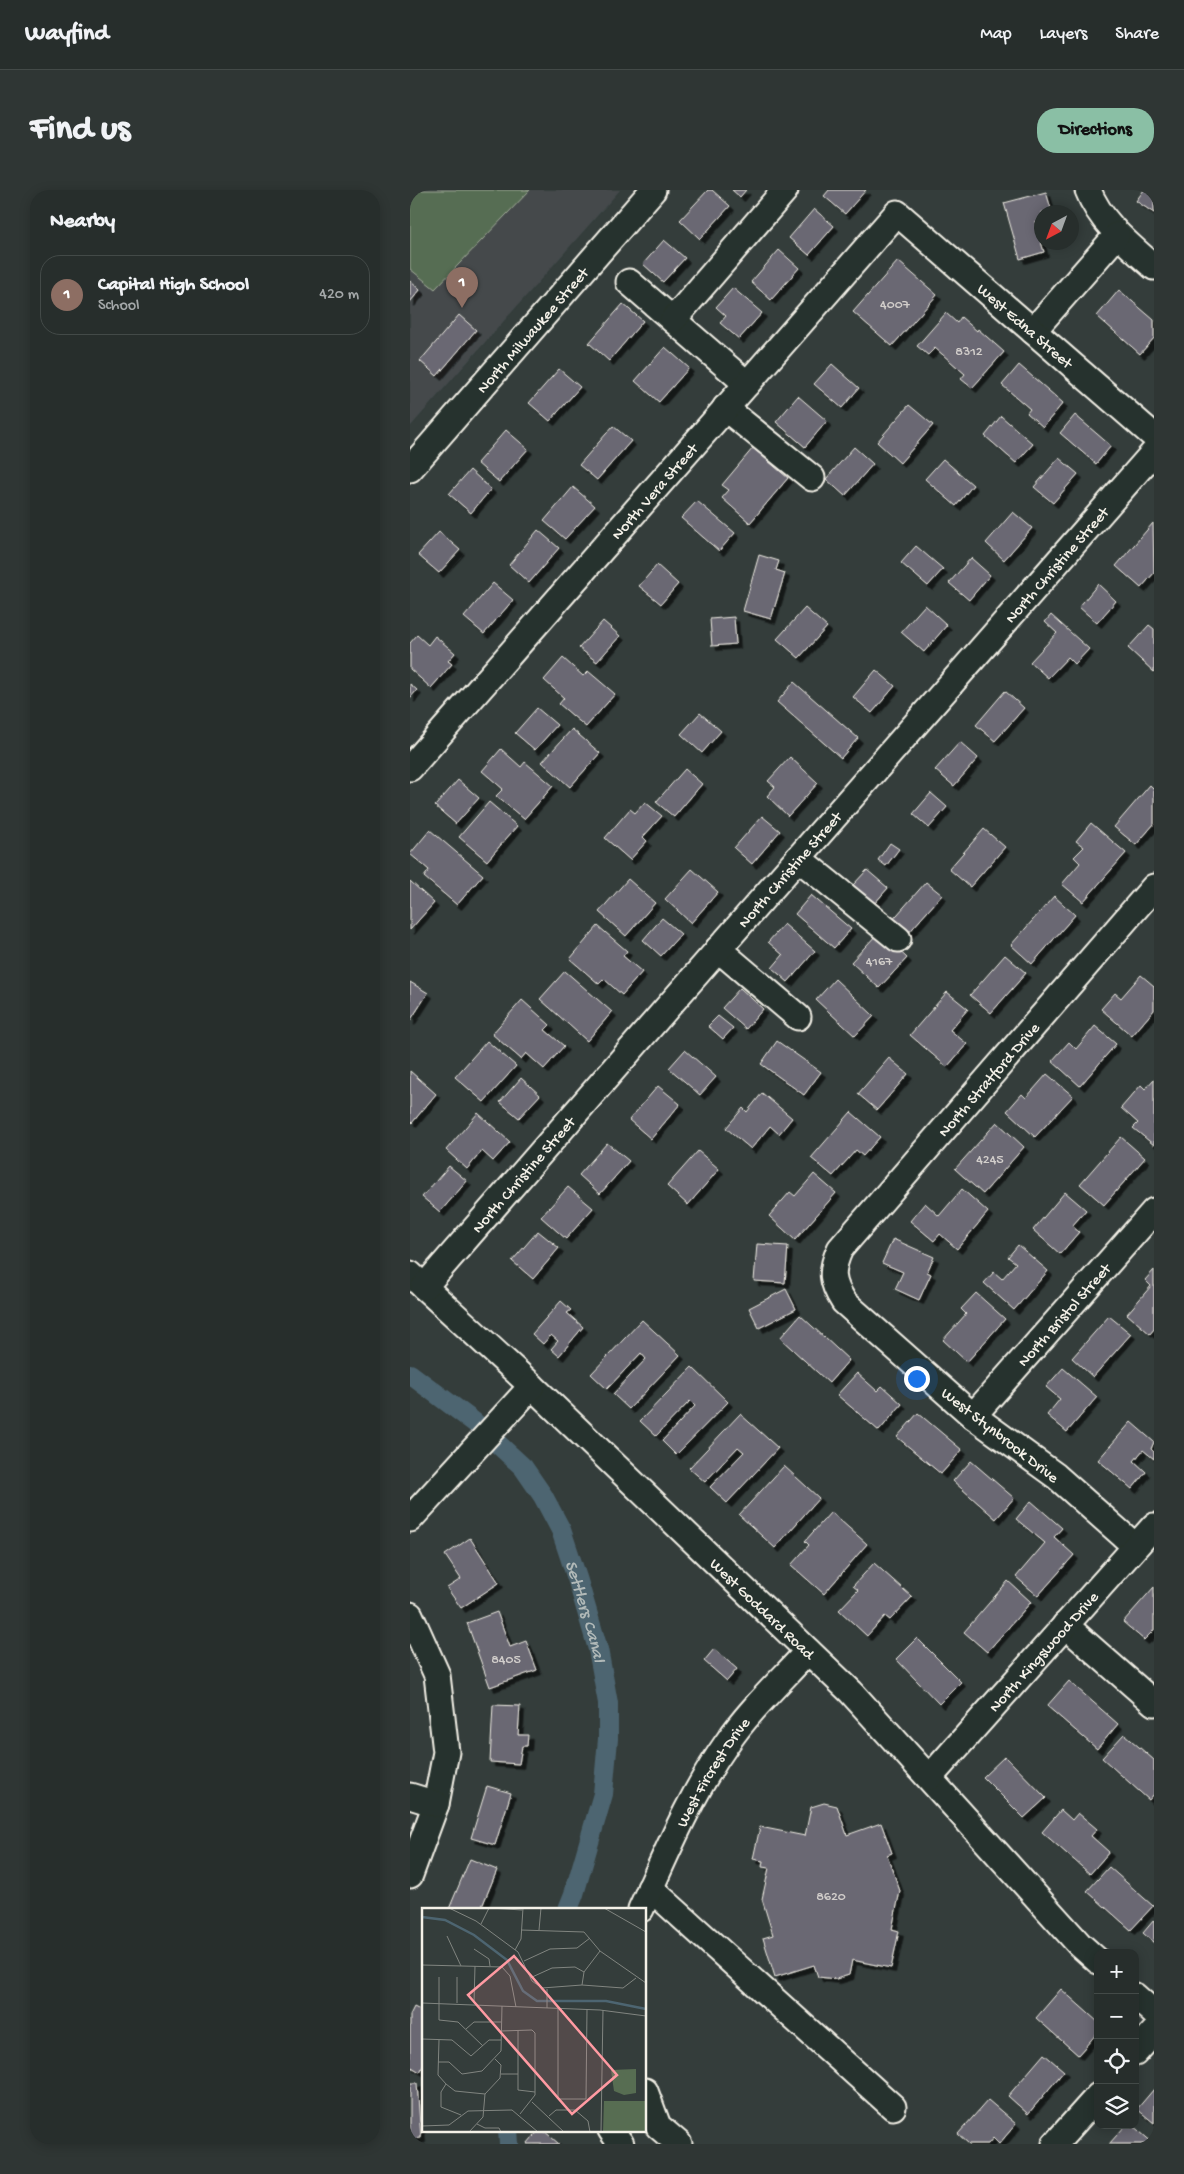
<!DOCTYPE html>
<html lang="en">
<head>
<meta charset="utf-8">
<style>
	body { margin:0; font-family:"Gochi Hand",sans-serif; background:#2f3634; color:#f1f3f6 }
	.controls { position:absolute; right:15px; bottom:15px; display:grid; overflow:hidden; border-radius:10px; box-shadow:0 2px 12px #0003 }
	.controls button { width:45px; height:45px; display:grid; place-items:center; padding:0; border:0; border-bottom:1px solid #434a48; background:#272e2c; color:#f1f3f6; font:25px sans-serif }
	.compass { position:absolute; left:624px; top:15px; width:45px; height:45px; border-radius:50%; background:#272e2c; box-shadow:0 2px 12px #0003; rotate:221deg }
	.you { position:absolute; left:506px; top:1188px; width:18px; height:18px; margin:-12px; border:4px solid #fff; border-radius:50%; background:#1a73e8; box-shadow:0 0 0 8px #1a73e833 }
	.badge { display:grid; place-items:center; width:32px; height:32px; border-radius:50%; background:#8abfa5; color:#fff; font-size:16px; font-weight:700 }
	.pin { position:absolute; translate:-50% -41px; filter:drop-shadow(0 1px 2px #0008) }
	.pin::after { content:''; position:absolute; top:26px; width:18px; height:15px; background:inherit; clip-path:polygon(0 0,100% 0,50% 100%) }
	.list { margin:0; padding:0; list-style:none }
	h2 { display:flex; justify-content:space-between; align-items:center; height:65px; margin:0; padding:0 20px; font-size:21px }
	h2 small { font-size:16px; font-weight:400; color:#a4a8a9 }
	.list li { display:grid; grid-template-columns:32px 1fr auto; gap:15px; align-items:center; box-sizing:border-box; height:80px; margin:0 10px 10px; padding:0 10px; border:1px solid #434a48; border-radius:20px }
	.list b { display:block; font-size:19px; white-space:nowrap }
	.list p { margin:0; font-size:16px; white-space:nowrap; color:#a4a8a9 }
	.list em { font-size:16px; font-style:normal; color:#a4a8a9 }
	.icon { flex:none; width:28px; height:28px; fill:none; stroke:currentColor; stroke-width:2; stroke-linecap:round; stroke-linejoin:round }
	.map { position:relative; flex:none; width:744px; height:1954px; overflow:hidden; border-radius:20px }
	header { display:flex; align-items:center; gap:30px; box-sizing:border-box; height:70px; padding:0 25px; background:#272e2c; border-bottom:1px solid #434a48 }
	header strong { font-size:24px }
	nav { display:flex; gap:28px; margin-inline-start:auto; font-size:18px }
	.intro { display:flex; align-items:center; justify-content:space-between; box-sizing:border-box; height:120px; padding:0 30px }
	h1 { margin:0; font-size:35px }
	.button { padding:12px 22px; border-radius:20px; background:#8abfa5; color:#111; font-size:18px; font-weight:700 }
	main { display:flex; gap:30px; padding:0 30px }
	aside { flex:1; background:#272e2c; border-radius:20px; box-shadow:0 2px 12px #0003 }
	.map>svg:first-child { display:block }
	.built { fill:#444a4c }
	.green { fill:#576d52; stroke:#a6af9d }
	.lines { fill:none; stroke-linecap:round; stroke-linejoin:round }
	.canal { stroke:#4d6571; stroke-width:20 }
	.building { fill:#6a6773; stroke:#f4f1e8; filter:url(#shadow) }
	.minor-casing { stroke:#f4f1e8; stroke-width:29 }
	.minor { stroke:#26332d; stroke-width:25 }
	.labels { text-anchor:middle; stroke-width:5; stroke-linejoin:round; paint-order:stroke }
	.number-label { font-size:14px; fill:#d2cecb }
	.street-label { font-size:16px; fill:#f4f1e8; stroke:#26332d }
	.water-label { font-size:18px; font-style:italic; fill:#b1b9b8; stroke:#26332d }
	.inset-river { fill:none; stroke:#4d6571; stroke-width:2.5 }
	.inset-road { fill:none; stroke:#818580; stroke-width:1 }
	.view { fill:#ff9aa2; fill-opacity:0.15; stroke:#ff9aa2; stroke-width:2.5 }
	.inset-edge { fill:none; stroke:#f4f1e8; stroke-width:2.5 }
</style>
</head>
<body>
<header>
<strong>Wayfind</strong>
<nav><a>Map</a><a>Layers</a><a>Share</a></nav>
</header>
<div class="intro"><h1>Find us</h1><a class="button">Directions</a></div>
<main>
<aside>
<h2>Nearby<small></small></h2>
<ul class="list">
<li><span class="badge" style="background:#8d6e63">1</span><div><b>Capital High School</b><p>School</p></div><em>420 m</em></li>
</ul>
</aside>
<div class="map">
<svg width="744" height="1954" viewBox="0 0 744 1954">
	<defs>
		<filter id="shadow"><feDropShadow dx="4.5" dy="4.5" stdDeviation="0" flood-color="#0009"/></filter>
	</defs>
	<rect width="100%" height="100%" fill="#343d3b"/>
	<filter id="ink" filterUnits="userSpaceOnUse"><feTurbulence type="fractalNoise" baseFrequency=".02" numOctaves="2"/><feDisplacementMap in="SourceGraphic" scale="10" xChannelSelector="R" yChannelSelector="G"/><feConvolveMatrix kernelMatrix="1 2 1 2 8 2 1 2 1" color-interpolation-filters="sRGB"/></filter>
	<g filter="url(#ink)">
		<polygon class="built" points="0,0 210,0 0,237"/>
		<polygon class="green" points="0,0 120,0 25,99 0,79"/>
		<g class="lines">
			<g class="canal">
				<path id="s1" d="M0 1184 64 1232 113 1277 133 1306 151 1340 168 1391 188 1459 198 1513V1549L193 1604 164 1704 158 1719"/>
				<polyline points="98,1940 99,1954"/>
			</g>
		</g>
		<g class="building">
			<polygon points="298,0 302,0 320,16 290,49 270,30"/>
			<polygon points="322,0 336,0 330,7"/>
			<polygon points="419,0 456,0 435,24 414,6"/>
			<polygon points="734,0 744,0 744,23 726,11"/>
			<polygon points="636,2 642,22 632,22 632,30 625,32 634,62 610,69 594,13"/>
			<polygon points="404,19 424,36 399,65 379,48"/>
			<polygon points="254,50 275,68 253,92 233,74"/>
			<polygon points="369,60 389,78 361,110 341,92"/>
			<polygon points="488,71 527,105 482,156 443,122"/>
			<polygon points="0,91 10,100 0,112"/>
			<polygon points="323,98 352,123 329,149 310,133 316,126 306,117"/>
			<polygon points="709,100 744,130 744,148 730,164 687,126"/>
			<polygon points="213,114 233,131 199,171 179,153"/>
			<polygon points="536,123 547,133 551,127 567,141 568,139 594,162 562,198 551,189 555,184 525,158 518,165 507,156"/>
			<polygon points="49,125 66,140 27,186 10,171"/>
			<polygon points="255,157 279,178 249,212 225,191"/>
			<polygon points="422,174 449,198 432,218 404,194"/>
			<polygon points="609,175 653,213 633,237 617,223 620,219 592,195"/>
			<polygon points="149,179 170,197 140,231 119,213"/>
			<polygon points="388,206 417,231 395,257 366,232"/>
			<polygon points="499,215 523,235 490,273 467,252"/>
			<polygon points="665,225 701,256 686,274 650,243"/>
			<polygon points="591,226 623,254 606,273 575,246"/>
			<polygon points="203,236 221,251 187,290 169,275"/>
			<polygon points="96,240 118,259 89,292 67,273"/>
			<polygon points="444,257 463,274 435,306 416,289"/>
			<polygon points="343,258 378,288 340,333 312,308 319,300 312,295"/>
			<polygon points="649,268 668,284 643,313 624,297"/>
			<polygon points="533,269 563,295 546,316 515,289"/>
			<polygon points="60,280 81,299 61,323 39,304"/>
			<polygon points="163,297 185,316 155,349 134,331"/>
			<polygon points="287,311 325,343 309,361 271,328"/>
			<polygon points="603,322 622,338 594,370 576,353"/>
			<polygon points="743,333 744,383 731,398 706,376"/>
			<polygon points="128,340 149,358 119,393 99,375"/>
			<polygon points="29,342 50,360 29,383 8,365"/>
			<polygon points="506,356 533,379 518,396 491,373"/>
			<polygon points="349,365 369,371 366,380 375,383 361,429 333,421"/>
			<polygon points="561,368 580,385 559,410 539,393"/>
			<polygon points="247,375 268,394 251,414 229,396"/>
			<polygon points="83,393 103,410 74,444 54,427"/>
			<polygon points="688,394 706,411 687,433 669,417"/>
			<polygon points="515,415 537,435 514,462 491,442"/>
			<polygon points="395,418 417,437 389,468 367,449"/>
			<polygon points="641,425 679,459 665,474 658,467 638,488 620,472 647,443 635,432"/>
			<polygon points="324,427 326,454 302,456 300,429"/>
			<polygon points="193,431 210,446 187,472 169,458"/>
			<polygon points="739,435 744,439 744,482 718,458"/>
			<polygon points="7,445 18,455 25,446 45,463 38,471 42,474 21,498 0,479 0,453"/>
			<polygon points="153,468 173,486 178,481 205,504 176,537 149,514 154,508 134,490"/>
			<polygon points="466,480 485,496 462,523 443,507"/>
			<polygon points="384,492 448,548 431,568 367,512"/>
			<polygon points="0,494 7,500 0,508"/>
			<polygon points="595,501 614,518 585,551 566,535"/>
			<polygon points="127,518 147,535 125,560 105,543"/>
			<polygon points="290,523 311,541 292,563 271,544"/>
			<polygon points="162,539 190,563 160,597 132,572"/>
			<polygon points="550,552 568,568 544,596 525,580"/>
			<polygon points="91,559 111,577 115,572 143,596 114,629 86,606 93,599 72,581"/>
			<polygon points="380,567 408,593 378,626 357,606 365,597 358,591"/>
			<polygon points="275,579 292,594 264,627 246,612"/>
			<polygon points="48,590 69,608 46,634 25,616"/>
			<polygon points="740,595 744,599 744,634 726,655 704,637"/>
			<polygon points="521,603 537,617 519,638 503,624"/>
			<polygon points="79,612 107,636 77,671 49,647"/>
			<polygon points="235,612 252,626 233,647 237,651 220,670 195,648 220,619 225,623"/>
			<polygon points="352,626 370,641 342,674 324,658"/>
			<polygon points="681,633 716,663 673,712 652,694 670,673 664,667 674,657 666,651"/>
			<polygon points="574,639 595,657 560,697 539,679"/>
			<polygon points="20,640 73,685 47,715 14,687 19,680 0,664"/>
			<polygon points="480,653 489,659 476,676 468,670"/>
			<polygon points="282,679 308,702 281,733 255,709"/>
			<polygon points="457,680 478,698 464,714 443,695"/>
			<polygon points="218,689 245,713 216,746 189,722"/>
			<polygon points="0,691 24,713 0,740"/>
			<polygon points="516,692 532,705 496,746 480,733"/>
			<polygon points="401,705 441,739 424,758 385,724"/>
			<polygon points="644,706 665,725 622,774 601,755"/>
			<polygon points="252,728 271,744 251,766 233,750"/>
			<polygon points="374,734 405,761 378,792 362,778 373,765 358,752"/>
			<polygon points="188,736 217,761 213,766 232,782 212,805 194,789 189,794 160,769"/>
			<polygon points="469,742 497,768 469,798 441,772"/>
			<polygon points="595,765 616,783 581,823 560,805"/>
			<polygon points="155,781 202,822 177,851 130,809"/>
			<polygon points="731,785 744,796 744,820 722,846 691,819 705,803 711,808"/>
			<polygon points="425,789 464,826 445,846 406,810"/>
			<polygon points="0,792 18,803 0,831"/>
			<polygon points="330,798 353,819 336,839 312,818"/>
			<polygon points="537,802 558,819 540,840 557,854 537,877 500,845"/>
			<polygon points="112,810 140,835 135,840 154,856 134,879 116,863 111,869 82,844"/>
			<polygon points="308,826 323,838 313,849 298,836"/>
			<polygon points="685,836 706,854 670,896 642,871 659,852 666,859"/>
			<polygon points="77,851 106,876 74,912 45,887"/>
			<polygon points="367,851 411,882 394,905 351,874"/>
			<polygon points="275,860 306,887 290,905 259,878"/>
			<polygon points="479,868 498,884 467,920 448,904"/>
			<polygon points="0,881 26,904 2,933 0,931"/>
			<polygon points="637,884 663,906 625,947 597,921 612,904 616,908"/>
			<polygon points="111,888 130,905 109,928 90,912"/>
			<polygon points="744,889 744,955 723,938 728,933 711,918 731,895 735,899"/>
			<polygon points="248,896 270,914 241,949 219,930"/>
			<polygon points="352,903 382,928 369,944 360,936 341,959 316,938 333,918 337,922"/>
			<polygon points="441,922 470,947 453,966 446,960 423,986 401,968"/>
			<polygon points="68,923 100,952 83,971 72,961 57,979 36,960"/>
			<polygon points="587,932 614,957 573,1004 545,979"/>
			<polygon points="711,947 735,968 694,1015 670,994"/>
			<polygon points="197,953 219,971 190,1004 169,985"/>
			<polygon points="288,961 309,979 278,1015 257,996"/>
			<polygon points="39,976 57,991 30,1022 12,1007"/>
			<polygon points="404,984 426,1003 385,1050 359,1026 380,1002 385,1006"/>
			<polygon points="158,997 183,1018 156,1049 131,1027"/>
			<polygon points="552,999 578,1022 547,1059 530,1044 524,1051 500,1031 515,1013 529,1026"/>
			<polygon points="655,1002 676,1020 662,1036 669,1042 650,1064 623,1040"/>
			<polygon points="128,1041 149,1058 123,1089 102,1071"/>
			<polygon points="483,1049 524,1067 517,1082 521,1084 509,1110 485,1099 493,1082 472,1073"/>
			<polygon points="347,1054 378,1056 375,1093 344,1091"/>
			<polygon points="608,1055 638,1081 604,1120 574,1093 584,1082 592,1089 606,1073 598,1067"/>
			<polygon points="744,1080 744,1139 740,1144 717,1124 741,1096 735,1090"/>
			<polygon points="376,1099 386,1119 349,1138 339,1118"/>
			<polygon points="566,1103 595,1129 557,1172 533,1150 556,1124 551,1119"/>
			<polygon points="151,1111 161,1120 157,1123 173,1137 149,1166 141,1159 148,1151 141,1145 133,1154 122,1144"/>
			<polygon points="390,1125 439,1170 419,1193 370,1148"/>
			<polygon points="699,1126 721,1144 683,1187 662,1168"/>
			<polygon points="232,1130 270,1165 219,1219 203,1204 236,1169 231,1163 197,1199 181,1184"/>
			<polygon points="282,1177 318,1212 266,1265 252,1251 285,1216 280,1211 246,1246 230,1231"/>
			<polygon points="653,1178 687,1207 657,1242 637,1225 650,1209 636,1197"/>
			<polygon points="447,1183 467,1201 472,1196 492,1214 469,1241 427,1205"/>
			<polygon points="508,1223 552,1260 531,1284 487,1247"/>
			<polygon points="330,1224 368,1258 317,1313 300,1297 334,1262 328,1257 295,1292 279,1278"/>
			<polygon points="721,1232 744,1252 741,1259 744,1262 744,1269 733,1260 724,1271 736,1282 722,1299 688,1270"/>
			<polygon points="561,1271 604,1308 586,1329 543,1291"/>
			<polygon points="374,1276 409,1308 365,1358 329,1325"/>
			<polygon points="621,1311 652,1338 644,1347 664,1365 628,1406 606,1387 635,1353 606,1329"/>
			<polygon points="421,1322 457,1354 414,1404 381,1375 399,1355 395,1351"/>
			<polygon points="60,1348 89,1393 51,1418 37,1398 51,1389 35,1365"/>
			<polygon points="464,1373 502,1407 480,1430 475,1426 457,1446 429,1420 448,1400 443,1396"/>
			<polygon points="598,1391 621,1412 577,1462 554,1442"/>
			<polygon points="744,1397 744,1440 734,1450 713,1432"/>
			<polygon points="87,1422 100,1457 116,1451 127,1480 80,1497 57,1433"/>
			<polygon points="507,1448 551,1492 529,1514 486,1469"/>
			<polygon points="304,1459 327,1479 317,1491 294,1471"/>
			<polygon points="659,1491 708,1534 687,1559 637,1516"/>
			<polygon points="83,1515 110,1516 108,1545 118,1545 117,1556 112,1556 109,1574 80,1572"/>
			<polygon points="714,1544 744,1570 744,1604 739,1610 692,1568"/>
			<polygon points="595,1566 636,1608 614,1628 573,1587"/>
			<polygon points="77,1596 101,1603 85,1655 61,1648"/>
			<polygon points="414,1613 427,1616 437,1645 471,1633 482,1663 477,1665 490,1701 482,1739 489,1741 481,1778 442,1770 439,1785 426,1789 408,1787 404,1775 365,1787 353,1748 363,1745 352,1709 359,1678 352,1677 353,1671 343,1669 350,1637 395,1646 401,1617"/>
			<polygon points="651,1620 662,1630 668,1623 687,1639 681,1646 699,1662 680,1684 632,1642"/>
			<polygon points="60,1669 87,1680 71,1719 39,1719"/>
			<polygon points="699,1677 743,1716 721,1740 677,1701"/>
			<polygon points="744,1730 744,1753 733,1743"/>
			<polygon points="651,1799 688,1832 688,1842 668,1865 626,1828"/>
			<polygon points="4,1817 14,1822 14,1874 10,1882 0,1876 0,1825"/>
			<polygon points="634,1864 654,1881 618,1924 598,1906"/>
			<polygon points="0,1893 7,1893 11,1948 0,1949"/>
			<polygon points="744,1899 744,1933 727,1919"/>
			<polygon points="578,1910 606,1934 589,1954 583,1948 578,1954 559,1954 548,1944"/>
			<polygon points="716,1935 722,1935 744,1954 699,1954"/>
			<polygon points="129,1940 133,1940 149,1954 117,1954"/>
		</g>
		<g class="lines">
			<defs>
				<g id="minor">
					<path d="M678 0C690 32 719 55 744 77"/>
					<polyline points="219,92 337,194"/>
					<polyline points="263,130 375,0"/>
					<polyline points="623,141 707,45"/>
					<polyline points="315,218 402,288"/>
					<path id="s2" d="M0 279 243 0"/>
					<path id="s3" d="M0 578 487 23 744 246"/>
					<polyline points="388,668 488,749"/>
					<polyline points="308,759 388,827"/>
					<path id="s4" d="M0 1084 122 1196 441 1502 669 1754 688 1771"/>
					<path id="s5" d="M14 1097 256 819 744 262"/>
					<path id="s6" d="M563 1226 744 1021"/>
					<polyline points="0,1329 122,1196"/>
					<path id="s7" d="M725 1356 646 1286 563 1226 434 1112C421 1092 420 1081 430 1059L744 697"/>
					<polyline points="0,1425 27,1485 36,1562 26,1614 0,1685"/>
					<polyline points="655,1435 744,1513"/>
					<path id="s8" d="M520 1587 744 1336"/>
					<polyline points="0,1606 26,1614"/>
					<polyline points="240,1698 483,1917"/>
					<path id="s9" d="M231 1719C257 1662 281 1604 317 1553 340 1519 371 1491 398 1461"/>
					<polyline points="725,1806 744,1823"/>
					<polyline points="725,1863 744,1842"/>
					<polyline points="235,1901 248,1936 269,1954"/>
					<polyline points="201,1940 211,1954"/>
					<polyline points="645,1954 688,1906"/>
				</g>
			</defs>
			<use href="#minor" class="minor-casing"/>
			<use href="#minor" class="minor"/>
		</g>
	</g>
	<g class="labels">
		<g class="number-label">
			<text x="485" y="118">4007</text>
			<text x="559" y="165">8312</text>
			<text x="469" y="775">4167</text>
			<text x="580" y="973">4245</text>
			<text x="96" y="1473">8405</text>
			<text x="421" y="1710">8620</text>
		</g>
		<g class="street-label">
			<text dy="6" stroke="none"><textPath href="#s3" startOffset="909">West Edna Street</textPath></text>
			<text dy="6" stroke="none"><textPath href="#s2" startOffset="185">North Milwaukee Street</textPath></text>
			<text dy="6" stroke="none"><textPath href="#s3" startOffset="369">North Vera Street</textPath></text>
			<text dy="6" stroke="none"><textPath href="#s5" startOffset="960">North Christine Street</textPath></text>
			<text dy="6" stroke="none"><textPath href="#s5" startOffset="555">North Christine Street</textPath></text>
			<text dy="6" stroke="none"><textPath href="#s7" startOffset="662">North Stratford Drive</textPath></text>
			<text dy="6" stroke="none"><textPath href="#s5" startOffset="150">North Christine Street</textPath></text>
			<text dy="6" stroke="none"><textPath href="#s6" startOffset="136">North Bristol Street</textPath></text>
			<text transform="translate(591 1244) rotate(38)" y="6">West Stynbrook Drive</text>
			<text dy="6" stroke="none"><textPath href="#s4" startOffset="486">West Goddard Road</textPath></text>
			<text dy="6" stroke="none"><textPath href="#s8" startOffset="169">North Kingswood Drive</textPath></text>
			<text dy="6" stroke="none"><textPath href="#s9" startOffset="155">West Fircrest Drive</textPath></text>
		</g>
		<g class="water-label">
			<text dy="6" stroke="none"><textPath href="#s1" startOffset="305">Settlers Canal</textPath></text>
		</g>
	</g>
	<g transform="translate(12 1718)">
		<rect width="224" height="224" fill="#343d3b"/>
		<path d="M214 161V185L202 187 192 183 189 162ZM182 193H224V224H181Z" fill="#576d52"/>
		<path class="inset-river" d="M0 9 23 12 52 27 85 52 101 83 115 93H184L224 101"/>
		<path class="inset-road" d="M27 0 54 13 96 44 110 73 120 80 160 77 201 80 214 70M68 0 100 2M182 0 224 24M59 16 67 0M99 22 162 24 178 43 224 75M117 22 119 0M25 28 39 58M52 41 67 51 68 58M93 42 99 31 101 0M102 53 128 41 155 40 168 30M0 57 80 59 88 68 94 99M17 69V112L36 114 61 138M108 70 130 60 153 59 162 64M160 77 162 64 178 43M0 95 178 102 224 108M35 95V69M52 95 53 58M125 100V81M136 101V191H164L165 101M44 121 52 114H79M96 122V182L113 184M79 123 110 122 113 125V187L98 206M0 131 30 132 49 148 67 132H79M17 132 16 167 24 176 19 184V199L39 207M16 154H27L40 166 60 163 79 143 80 98M79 166H96M24 176 33 183 63 186M110 194 142 224M127 208 134 202H153L166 213 168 224M55 216 63 220H77L79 224M0 218 27 217 46 203 90 202 116 224M47 224 61 209 63 186 78 170 79 157 73 151M179 224 181 102"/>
		<path class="view" d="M92 48 195 167 150 206 46 87Z"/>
		<rect width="224" height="224" class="inset-edge"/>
	</g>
</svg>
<div class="controls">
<button>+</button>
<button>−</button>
<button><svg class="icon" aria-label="locate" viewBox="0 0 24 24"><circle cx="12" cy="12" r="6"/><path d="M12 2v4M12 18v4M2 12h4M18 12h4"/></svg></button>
<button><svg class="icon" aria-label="layers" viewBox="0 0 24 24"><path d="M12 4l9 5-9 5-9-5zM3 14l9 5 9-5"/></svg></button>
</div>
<svg class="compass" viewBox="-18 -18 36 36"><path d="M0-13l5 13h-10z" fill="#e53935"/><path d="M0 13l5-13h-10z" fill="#a4a8a9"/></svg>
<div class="you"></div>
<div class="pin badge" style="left:52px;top:118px;background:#8d6e63">1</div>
</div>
</main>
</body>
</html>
